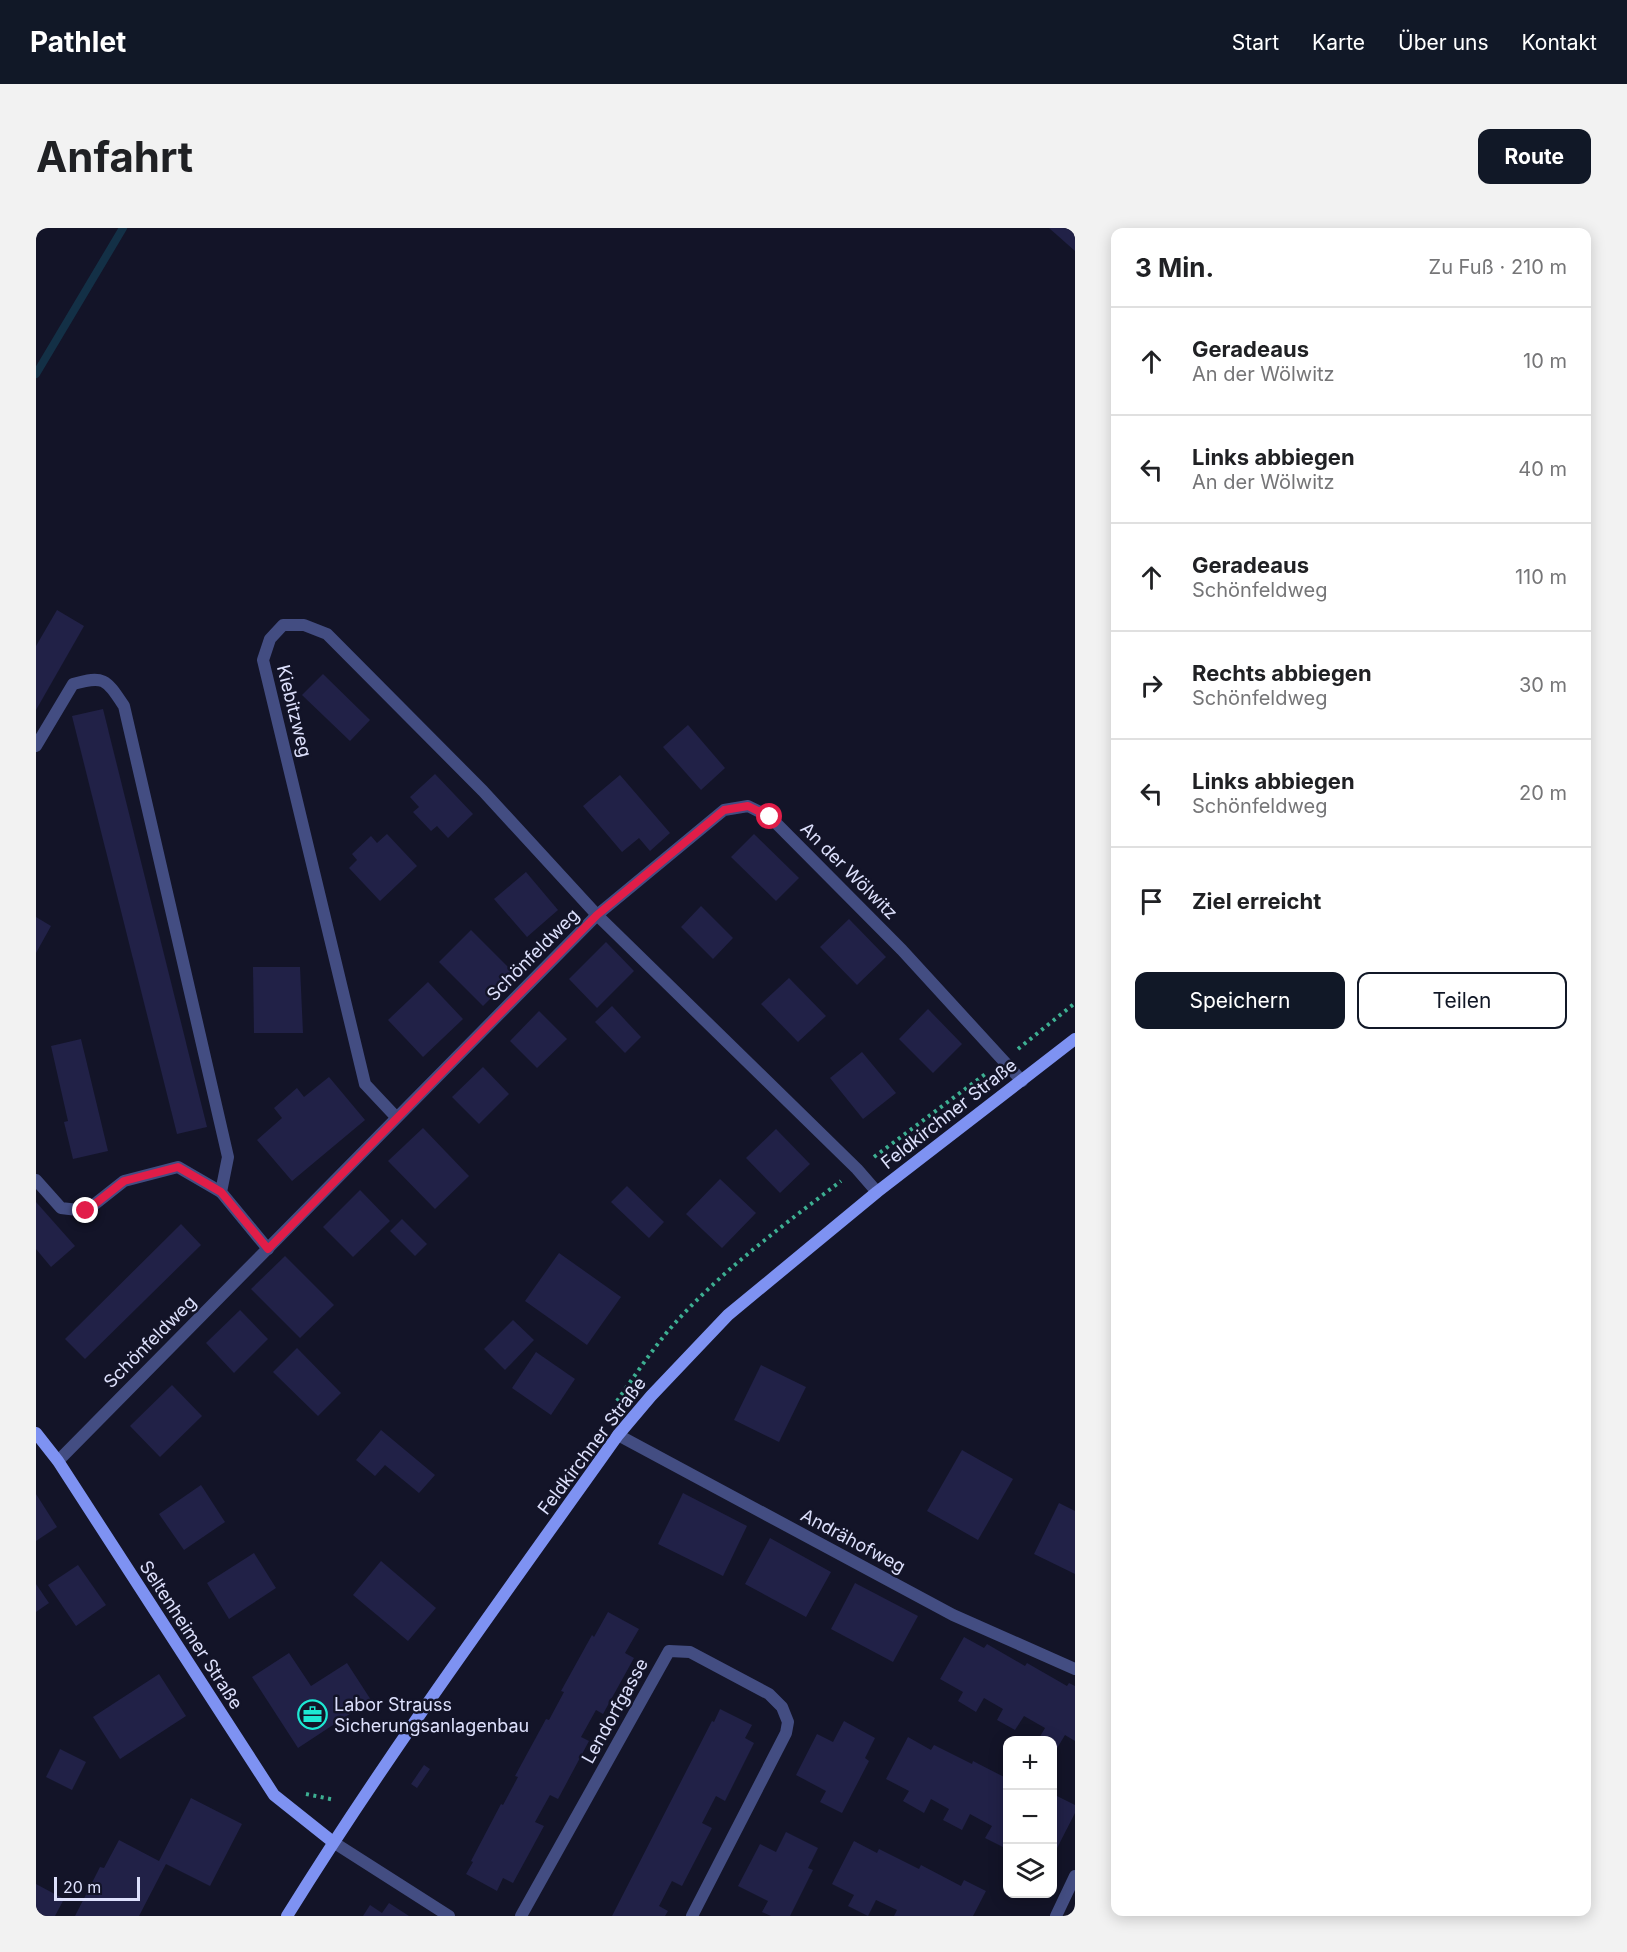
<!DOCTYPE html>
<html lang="de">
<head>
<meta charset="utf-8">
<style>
	body { margin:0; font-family:Inter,sans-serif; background:#f2f2f2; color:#202124 }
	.controls { position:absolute; right:18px; bottom:18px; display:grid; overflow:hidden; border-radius:12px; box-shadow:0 3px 15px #0003 }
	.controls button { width:54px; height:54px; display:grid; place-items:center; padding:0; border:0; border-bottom:2px solid #e0e0e0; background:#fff; color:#202124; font:30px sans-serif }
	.scale { position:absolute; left:18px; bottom:15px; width:86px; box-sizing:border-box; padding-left:6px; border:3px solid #dde0fc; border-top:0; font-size:16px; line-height:21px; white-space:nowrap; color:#dde0fc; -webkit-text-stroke:4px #131428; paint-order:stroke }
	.stop { position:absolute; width:18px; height:18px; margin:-14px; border:4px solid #e11d48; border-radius:50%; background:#fff }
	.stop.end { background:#e11d48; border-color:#fff; box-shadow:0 2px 6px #0008 }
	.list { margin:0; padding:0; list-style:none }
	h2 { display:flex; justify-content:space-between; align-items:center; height:78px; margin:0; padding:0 24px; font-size:26px }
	h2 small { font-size:20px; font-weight:400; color:#757577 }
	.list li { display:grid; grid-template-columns:39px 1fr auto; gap:18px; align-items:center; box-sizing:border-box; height:108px; padding:0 24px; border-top:2px solid #e0e0e0 }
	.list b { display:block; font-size:22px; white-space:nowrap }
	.list p { margin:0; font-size:20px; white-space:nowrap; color:#757577 }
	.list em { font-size:20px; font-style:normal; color:#757577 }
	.actions { display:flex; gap:12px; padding:18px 24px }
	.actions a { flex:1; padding:14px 0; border:2px solid #111827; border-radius:12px; text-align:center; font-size:21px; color:#111827 }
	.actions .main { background:#111827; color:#fff }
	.icon { flex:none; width:33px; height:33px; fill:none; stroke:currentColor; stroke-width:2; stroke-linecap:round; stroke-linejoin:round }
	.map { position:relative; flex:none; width:1039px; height:1688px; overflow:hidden; border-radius:12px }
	header { display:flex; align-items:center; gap:36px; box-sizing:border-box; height:84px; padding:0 30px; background:#111827; color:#fff }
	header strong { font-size:28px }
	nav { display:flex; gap:33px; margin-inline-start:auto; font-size:21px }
	.intro { display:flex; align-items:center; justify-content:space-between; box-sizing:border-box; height:144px; padding:0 36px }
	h1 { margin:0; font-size:42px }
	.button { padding:15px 27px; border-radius:12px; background:#111827; color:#fff; font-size:21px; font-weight:700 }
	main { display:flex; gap:36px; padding:0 36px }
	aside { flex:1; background:#fff; border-radius:12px; box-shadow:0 3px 15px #0003 }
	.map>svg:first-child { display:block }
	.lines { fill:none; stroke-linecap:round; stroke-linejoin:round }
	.stream { stroke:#133046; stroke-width:8 }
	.building { fill:#212147 }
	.path { stroke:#3daf92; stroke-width:4; stroke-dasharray:3 4.5; stroke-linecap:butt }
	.street { stroke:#434d82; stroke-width:12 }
	.secondary { stroke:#7e92f2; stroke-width:12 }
	.route { stroke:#e11d48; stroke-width:8 }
	.labels { text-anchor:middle; stroke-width:5; stroke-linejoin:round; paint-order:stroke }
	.street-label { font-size:18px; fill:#dde0fc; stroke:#131428 }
	.poi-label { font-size:18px; fill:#dde0fc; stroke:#131428; text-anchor:start }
</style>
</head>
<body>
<header>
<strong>Pathlet</strong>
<nav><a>Start</a><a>Karte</a><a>Über uns</a><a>Kontakt</a></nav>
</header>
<div class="intro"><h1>Anfahrt</h1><a class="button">Route</a></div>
<main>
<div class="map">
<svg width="1039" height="1688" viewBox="0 0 1039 1688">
	<rect width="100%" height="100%" fill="#131428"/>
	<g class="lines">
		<polyline class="stream" points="0,146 87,0"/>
	</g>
	<g class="building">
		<polygon points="1013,0 1039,0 1039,23"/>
		<polygon points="21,382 48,398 0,482 0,418"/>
		<polygon points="287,446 334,492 314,513 266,467"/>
		<polygon points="67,481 171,899 141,906 36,488"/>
		<polygon points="652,497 689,540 665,562 627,519"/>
		<polygon points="399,546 437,586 412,610 401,598 395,603 377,584 383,579 374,569"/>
		<polygon points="584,547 634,605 614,623 603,610 586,624 547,578"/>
		<polygon points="351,606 381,638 344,673 313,640 321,632 316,626 335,608 341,615"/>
		<polygon points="718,606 763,650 740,673 695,629"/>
		<polygon points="490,644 522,682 491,709 458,671"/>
		<polygon points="665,678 697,710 677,731 645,699"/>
		<polygon points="0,689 15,698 0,725"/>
		<polygon points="813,691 850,729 821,757 784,719"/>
		<polygon points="435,702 479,746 447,778 403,734"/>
		<polygon points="570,714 598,743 561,780 533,751"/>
		<polygon points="217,739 264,739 267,805 218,805"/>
		<polygon points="753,750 790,788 762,814 725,776"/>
		<polygon points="392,754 427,791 387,829 352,792"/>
		<polygon points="576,778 605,809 589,825 559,794"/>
		<polygon points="892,781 926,816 897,845 863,811"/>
		<polygon points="503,783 531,811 501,840 474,813"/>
		<polygon points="45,811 72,923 37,931 28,894 32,893 15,818"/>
		<polygon points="826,824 860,865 827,891 794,850"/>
		<polygon points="447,839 473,866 443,896 416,869"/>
		<polygon points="293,849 329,892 256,953 221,912 246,890 238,880 261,860 268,869"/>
		<polygon points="387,900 433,948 399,981 352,933"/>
		<polygon points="740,901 774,936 744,965 710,930"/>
		<polygon points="684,951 720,985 686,1020 650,986"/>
		<polygon points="591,958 628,994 613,1010 575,974"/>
		<polygon points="324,962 354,993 317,1029 287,999"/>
		<polygon points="0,974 39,1018 15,1039 0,1021"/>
		<polygon points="366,991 391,1016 379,1028 354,1003"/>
		<polygon points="145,996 165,1017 49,1131 29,1111"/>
		<polygon points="523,1025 585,1069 551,1117 489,1073"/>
		<polygon points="249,1028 298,1077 264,1110 215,1061"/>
		<polygon points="204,1082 232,1111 198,1145 170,1115"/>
		<polygon points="477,1092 498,1112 469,1142 448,1121"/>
		<polygon points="261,1120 305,1165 282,1188 237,1144"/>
		<polygon points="500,1124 539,1151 515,1187 476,1160"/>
		<polygon points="725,1137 770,1159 743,1214 698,1192"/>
		<polygon points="136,1157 166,1188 124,1229 94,1198"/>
		<polygon points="345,1202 399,1247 383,1265 349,1237 339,1248 320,1232"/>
		<polygon points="926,1222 977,1251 942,1312 891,1283"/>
		<polygon points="165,1257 189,1294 148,1322 123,1286"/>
		<polygon points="647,1265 711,1298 687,1348 622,1316"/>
		<polygon points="0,1266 21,1299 0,1313"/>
		<polygon points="1023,1275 1039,1283 1039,1346 998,1326"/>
		<polygon points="734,1310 795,1344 770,1389 709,1356"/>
		<polygon points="218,1325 240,1360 193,1391 171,1355"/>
		<polygon points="345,1333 400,1380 372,1413 317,1367"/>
		<polygon points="42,1337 70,1377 40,1398 12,1357"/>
		<polygon points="819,1355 882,1388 857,1434 795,1401"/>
		<polygon points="0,1356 13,1375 0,1384"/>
		<polygon points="572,1384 603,1401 589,1425 598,1430 567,1486 560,1482 545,1509 553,1513 522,1571 514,1567 499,1594 508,1598 477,1655 467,1650 461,1663 430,1646 437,1634 435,1633 465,1576 467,1577 482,1549 479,1548 510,1491 513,1492 528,1464 525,1463 556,1407 558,1409"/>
		<polygon points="928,1409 948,1420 951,1416 989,1438 991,1435 1031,1458 1033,1455 1039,1458 1039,1513 1029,1507 1020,1522 1017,1520 1017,1512 1002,1512 1009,1500 988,1488 979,1502 961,1492 967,1481 948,1470 940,1484 922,1473 927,1464 904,1451"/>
		<polygon points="253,1425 275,1458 311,1435 335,1472 262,1520 216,1449"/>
		<polygon points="123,1446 150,1488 84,1531 57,1489"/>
		<polygon points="684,1481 716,1497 709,1510 718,1515 689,1573 680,1568 666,1595 676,1600 646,1658 636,1653 623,1678 632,1683 629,1688 576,1688 676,1493 678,1494"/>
		<polygon points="808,1493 839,1510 829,1530 833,1533 806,1585 784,1574 790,1563 760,1547 781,1506 797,1514"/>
		<polygon points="872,1509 895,1522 898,1517 936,1536 937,1533 972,1551 972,1615 969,1620 949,1610 956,1598 934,1586 926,1602 907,1592 913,1581 895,1571 888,1585 867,1573 873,1563 850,1551"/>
		<polygon points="24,1521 50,1534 36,1562 10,1549"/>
		<polygon points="388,1537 394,1541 381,1560 375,1556"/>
		<polygon points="1021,1568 1039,1577 1039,1585 1017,1628 1017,1571 1019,1572"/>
		<polygon points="155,1570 206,1596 174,1658 130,1636 103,1688 39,1688 64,1639 68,1640 83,1612 123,1633"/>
		<polygon points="750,1604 782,1620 772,1640 777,1642 754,1688 735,1688 726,1684 732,1673 702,1658 724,1616 740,1624"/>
		<polygon points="818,1613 841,1625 843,1621 883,1641 885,1637 925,1658 928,1652 950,1663 937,1688 858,1688 861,1682 840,1672 832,1688 812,1678 818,1667 796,1656"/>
		<polygon points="0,1656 28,1671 19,1688 0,1688"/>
		<polygon points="353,1675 373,1688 327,1688 334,1677 346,1685"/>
	</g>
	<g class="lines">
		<g class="path">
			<polyline points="982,821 1039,775"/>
			<polyline points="838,929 952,844"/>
			<path d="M581 1173C597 1150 614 1125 632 1103 682 1045 745 999 805 953"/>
			<polyline points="270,1566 299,1572"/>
		</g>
		<g class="street">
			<path d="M0 518 37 456C68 447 70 451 88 478L192 929 185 964 232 1021"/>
			<polyline points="360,889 329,856 227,432 234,411 247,397 268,397 291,406 447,563 561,687 821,941 841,964"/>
			<polyline points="0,952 25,980 50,983 88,953 142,939 185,964"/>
			<polyline points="582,1207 917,1387 1039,1441"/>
			<polyline points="22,1233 561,687 688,582 712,578 734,589 866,722 986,853"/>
			<polyline points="297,1614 413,1688"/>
			<polyline points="485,1688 633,1423 654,1424 733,1466 746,1479 752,1494 750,1505 656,1688"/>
			<polyline points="1020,1688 1039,1648"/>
		</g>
		<g class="secondary">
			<polyline points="0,1205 22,1233 238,1567 297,1614"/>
			<path d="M251 1688C354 1522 469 1366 582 1207L615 1168 692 1087 841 964 1039 811"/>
		</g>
	</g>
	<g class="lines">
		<polyline class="route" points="50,983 88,953 142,939 185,964 232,1021 561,687 688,582 712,578 734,589"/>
	</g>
	<defs>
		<symbol id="office-ring" viewBox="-11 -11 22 22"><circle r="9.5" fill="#131428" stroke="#1de8d3" stroke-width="1.5"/><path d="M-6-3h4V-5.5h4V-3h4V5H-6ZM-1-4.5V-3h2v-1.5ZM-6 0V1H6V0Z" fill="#1de8d3"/></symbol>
	</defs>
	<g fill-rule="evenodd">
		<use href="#office-ring" x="260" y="1470" width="33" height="33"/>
	</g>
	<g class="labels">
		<g class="street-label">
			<text transform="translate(258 483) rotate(76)" y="6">Kiebitzweg</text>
			<text transform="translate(813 643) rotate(45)" y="6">An der Wölwitz</text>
			<text transform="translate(497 727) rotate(-45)" y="6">Schönfeldweg</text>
			<text transform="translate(913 886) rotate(-38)" y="6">Feldkirchner Straße</text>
			<text transform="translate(114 1114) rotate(-45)" y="6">Schönfeldweg</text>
			<text transform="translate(556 1218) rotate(-53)" y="6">Feldkirchner Straße</text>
			<text transform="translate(817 1313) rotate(28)" y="6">Andrähofweg</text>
			<text transform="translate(155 1407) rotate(57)" y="6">Seltenheimer Straße</text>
			<text transform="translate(579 1483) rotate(-61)" y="6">Lendorfgasse</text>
		</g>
		<g class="poi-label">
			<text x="298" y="1483">Labor Strauss<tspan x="298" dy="21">Sicherungsanlagenbau</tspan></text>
		</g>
	</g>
</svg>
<div class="controls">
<button>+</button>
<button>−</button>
<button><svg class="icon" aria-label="layers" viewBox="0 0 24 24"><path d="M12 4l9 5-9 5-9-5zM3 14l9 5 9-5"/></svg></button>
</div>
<div class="scale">20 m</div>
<div class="stop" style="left:734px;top:589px"></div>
<div class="stop end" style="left:50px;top:983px"></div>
</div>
<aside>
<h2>3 Min.<small>Zu Fuß · 210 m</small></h2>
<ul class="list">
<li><svg class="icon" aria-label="ahead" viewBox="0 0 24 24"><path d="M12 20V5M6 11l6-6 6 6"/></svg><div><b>Geradeaus</b><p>An der Wölwitz</p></div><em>10 m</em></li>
<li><svg class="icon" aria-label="left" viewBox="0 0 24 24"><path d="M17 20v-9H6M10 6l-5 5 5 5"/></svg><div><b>Links abbiegen</b><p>An der Wölwitz</p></div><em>40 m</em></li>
<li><svg class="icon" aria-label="ahead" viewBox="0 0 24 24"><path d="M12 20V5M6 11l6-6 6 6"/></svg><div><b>Geradeaus</b><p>Schönfeldweg</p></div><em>110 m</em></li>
<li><svg class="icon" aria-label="right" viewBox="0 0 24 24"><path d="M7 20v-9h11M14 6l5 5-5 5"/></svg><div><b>Rechts abbiegen</b><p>Schönfeldweg</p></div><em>30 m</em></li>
<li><svg class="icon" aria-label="left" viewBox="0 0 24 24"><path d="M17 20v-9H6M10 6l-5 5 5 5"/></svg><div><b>Links abbiegen</b><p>Schönfeldweg</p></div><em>20 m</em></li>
<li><svg class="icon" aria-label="arrive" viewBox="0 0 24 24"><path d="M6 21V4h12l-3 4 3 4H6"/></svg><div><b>Ziel erreicht</b></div></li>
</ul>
<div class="actions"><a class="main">Speichern</a><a>Teilen</a></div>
</aside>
</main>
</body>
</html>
